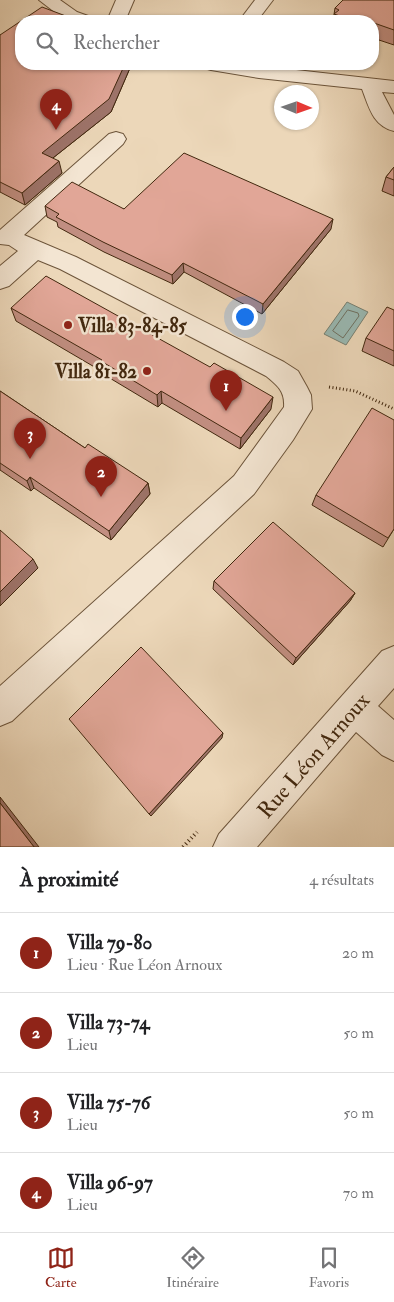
<!DOCTYPE html>
<html lang="fr">
<head>
<meta charset="utf-8">
<style>
	body { margin:0; font-family:"IM FELL Double Pica",serif; background:#f2f2f2; color:#202124 }
	.compass { position:absolute; left:274px; top:85px; width:45px; height:45px; border-radius:50%; background:#fff; box-shadow:0 1px 4px #0004; rotate:92deg }
	.you { position:absolute; left:244px; top:316px; width:18px; height:18px; margin:-12px; border:4px solid #fff; border-radius:50%; background:#1a73e8; box-shadow:0 0 0 8px #1a73e833 }
	.badge { display:grid; place-items:center; width:32px; height:32px; border-radius:50%; background:#8f2418; color:#fff; font-size:16px; font-weight:700 }
	.pin { position:absolute; translate:-50% -41px; filter:drop-shadow(0 1px 2px #0008) }
	.pin::after { content:''; position:absolute; top:26px; width:18px; height:15px; background:inherit; clip-path:polygon(0 0,100% 0,50% 100%) }
	.list { margin:0; padding:0; list-style:none }
	h2 { display:flex; justify-content:space-between; align-items:center; height:65px; margin:0; padding:0 20px; font-size:21px }
	h2 small { font-size:16px; font-weight:400; color:#757577 }
	.list li { display:grid; grid-template-columns:32px 1fr auto; gap:15px; align-items:center; box-sizing:border-box; height:80px; padding:0 20px; border-top:1px solid #e0e0e0 }
	.list b { display:block; font-size:19px; white-space:nowrap }
	.list p { margin:0; font-size:16px; white-space:nowrap; color:#757577 }
	.list em { font-size:16px; font-style:normal; color:#757577 }
	.icon { flex:none; width:28px; height:28px; fill:none; stroke:currentColor; stroke-width:2; stroke-linecap:round; stroke-linejoin:round }
	.map { position:relative; flex:none; width:394px; height:847px; overflow:hidden }
	.search { position:absolute; background:#fff; box-shadow:0 1px 4px #0004; left:15px; right:15px; top:15px; height:55px; display:flex; align-items:center; gap:12px; box-sizing:border-box; padding:0 18px; border-radius:20px; color:#757577; font-size:19px }
	.sheet { height:385px; background:#fff }
	nav { display:flex; justify-content:space-around; align-items:center; box-sizing:border-box; height:70px; border-top:1px solid #e0e0e0; background:#fff; font-size:14px; color:#757577 }
	nav a { display:grid; justify-items:center; gap:2px }
	nav .on { color:#8f2418 }
	.map>svg:first-child { display:block }
	.water { fill:#99b9b3; stroke:#767f71 }
	.lines { fill:none; stroke-linecap:round; stroke-linejoin:round }
	.shore { stroke:#6e7061; stroke-width:1 }
	.minor-casing { stroke:#6c543a; stroke-width:2 }
	.path-far1 { stroke:#42280f; stroke-width:3; stroke-dasharray:1 2.5; stroke-linecap:butt }
	.path { stroke:#42280f; stroke-width:4; stroke-dasharray:1 3; stroke-linecap:butt }
	.minor { fill:#f3e5d2; fill-rule:evenodd }
	.wall { fill:#c28f82; stroke:#42280f }
	.shaded-wall { fill:#9e746a; stroke:#42280f }
	.building { fill:#e1a697; stroke:#42280f }
	.poi-dot { fill:#8f2418; stroke:#f3e5d2; stroke-width:2 }
	.labels { text-anchor:middle; stroke-width:5; stroke-linejoin:round; paint-order:stroke }
	.poi-label { font-size:19px; font-weight:bold; fill:#42280f; stroke:#f3e5d2; text-anchor:start }
	.near-street-label { font-size:22px; fill:#42280f; stroke:#f3e5d2 }
</style>
</head>
<body>
<div class="map">
<svg width="394" height="847" viewBox="0 0 394 847">
	<rect width="100%" height="100%" fill="#ecd7b9"/>
	<filter id="stains"><feTurbulence type="fractalNoise" baseFrequency=".004" numOctaves="4"/><feColorMatrix values="0 0 0 0 .2 0 0 0 0 .09 0 0 0 0 .02 0 0 0 .5 -.17"/></filter>
	<radialGradient id="worn" r=".72"><stop offset=".6" stop-color="#630" stop-opacity="0"/><stop offset="1" stop-color="#630" stop-opacity=".3"/></radialGradient>
	<polygon class="water" points="347,302 368,312 346,345 324,334"/>
	<g class="lines">
		<polygon class="shore" points="348,310 358,313 359,316 343,338 333,331"/>
		<defs>
			<g id="minor">
				<polygon points="39,0 60,0 77,12 91,17 94,21 65,20"/>
				<polygon points="116,0 134,0 125,21 107,21"/>
				<polygon points="255,0 273,0 257,21 239,21"/>
				<path d="M202 64H244L394 81V93L382 92 394 115V131C373 126 369 107 362 89L259 78 211 70 204 68Z"/>
				<path d="M116 132 123 134 126 139 123 144 24 235 76 257 284 362 298 371 307 387 311 395 312 409 293 440 254 494 12 721 0 726V686L234 476 284 407C285 391 278 386 266 376L60 269 38 260 9 286 0 289V266L18 251 9 245 0 244V230L109 134Z"/>
				<polygon points="394,646 394,688 378,706 394,720 394,761 382,755 356,732 257,847 213,847 219,834 382,651"/>
			</g>
		</defs>
		<use href="#minor" class="minor-casing"/>
		<polyline class="path-far1" points="329,387 355,391 394,409"/>
		<polyline class="path" points="183,847 197,832"/>
		<use href="#minor" class="minor"/>
	</g>
	<g class="wall">
		<polygon points="394,0 394,45 373,38 373,21 333,21 335,8"/>
		<polygon points="0,35 130,68 111,112 53,158 62,173 25,205 0,192"/>
		<polygon points="394,167 394,196 382,191 386,177"/>
		<polygon points="45,206 124,209 331,229 262,314 184,272 173,284 104,252 58,227 57,222 47,217"/>
		<polygon points="11,308 271,409 240,449 162,403 158,407 103,374 103,372 16,321"/>
		<polygon points="394,310 394,366 362,351 366,338"/>
		<polygon points="0,391 85,448 148,483 150,494 111,540 34,488 31,491 0,470"/>
		<polygon points="316,495 394,529 383,547 312,505"/>
		<polygon points="214,581 355,593 350,601 293,665 213,589"/>
	</g>
	<g class="shaded-wall">
		<polygon points="125,64 129,64 130,68 111,112 44,165 42,153"/>
		<polygon points="59,161 62,173 25,205 22,193"/>
		<polygon points="333,219 331,229 262,314 263,304"/>
		<polygon points="183,263 184,272 173,284 172,275"/>
		<polygon points="161,391 162,403 158,407 157,395"/>
		<polygon points="273,397 271,409 240,449 241,438"/>
		<polygon points="30,477 34,488 31,491 27,481"/>
		<polygon points="148,483 150,494 111,540 109,531"/>
		<polygon points="33,559 38,568 0,606 0,592"/>
		<polygon points="355,593 350,601 293,665 296,658"/>
		<polygon points="223,733 222,738 151,816 149,814"/>
		<polygon points="0,797 39,847 34,847 0,803"/>
	</g>
	<g class="building">
		<polygon points="343,0 394,0 394,30 374,23 373,24 373,21 355,21 334,14 339,10 335,8"/>
		<polygon points="42,7 79,21 21,21"/>
		<polygon points="21,21 21,64 125,64 109,99 42,153 59,161 22,193 0,182 0,35"/>
		<polygon points="184,153 333,219 263,304 183,263 172,275 103,242 56,217 59,214 45,206 72,182 124,209"/>
		<polygon points="394,167 394,180 386,177"/>
		<polygon points="46,276 210,367 214,363 273,397 241,438 161,391 157,395 101,361 102,360 11,308"/>
		<polygon points="387,307 394,310 394,351 366,338"/>
		<polygon points="0,391 85,448 88,444 148,483 109,531 30,477 27,481 0,463"/>
		<polygon points="372,408 394,420 394,529 388,538 316,495"/>
		<polygon points="273,522 355,593 296,658 214,581"/>
		<polygon points="0,530 33,559 0,592"/>
		<polygon points="141,647 223,733 149,814 69,719"/>
		<polygon points="0,803 34,847 0,847"/>
	</g>
	<g class="poi-dot">
		<circle cx="68" cy="325" r="5"/>
		<circle cx="147" cy="371" r="5"/>
	</g>
	<g class="labels">
		<g class="poi-label">
			<text x="78" y="332">Villa 83-84-85</text>
			<text x="137" y="378" text-anchor="end">Villa 81-82</text>
		</g>
		<g class="near-street-label">
			<text transform="translate(313 755) rotate(-49)" y="8">Rue Léon Arnoux</text>
		</g>
	</g>
	<rect width="100%" height="100%" filter="url(#stains)"/>
	<rect width="100%" height="100%" fill="url(#worn)"/>
</svg>
<svg class="compass" viewBox="-18 -18 36 36"><path d="M0-13l5 13h-10z" fill="#e53935"/><path d="M0 13l5-13h-10z" fill="#757577"/></svg>
<div class="you"></div>
<div class="pin badge" style="left:226px;top:411px">1</div>
<div class="pin badge" style="left:101px;top:497px">2</div>
<div class="pin badge" style="left:30px;top:459px">3</div>
<div class="pin badge" style="left:56px;top:130px">4</div>
<div class="search"><svg class="icon" aria-label="search" viewBox="0 0 24 24"><circle cx="10" cy="10" r="6"/><path d="M15 15l6 6"/></svg>Rechercher</div>
</div>
<section class="sheet">
<h2>À proximité<small>4 résultats</small></h2>
<ul class="list">
<li><span class="badge">1</span><div><b>Villa 79-80</b><p>Lieu · Rue Léon Arnoux</p></div><em>20 m</em></li>
<li><span class="badge">2</span><div><b>Villa 73-74</b><p>Lieu</p></div><em>50 m</em></li>
<li><span class="badge">3</span><div><b>Villa 75-76</b><p>Lieu</p></div><em>50 m</em></li>
<li><span class="badge">4</span><div><b>Villa 96-97</b><p>Lieu</p></div><em>70 m</em></li>
</ul>
</section>
<nav>
<a class="on"><svg class="icon" aria-label="map" viewBox="0 0 24 24"><path d="M3 6l6-2 6 2 6-2v14l-6 2-6-2-6 2zM9 4v14M15 6v14"/></svg>Carte</a>
<a><svg class="icon" aria-label="directions" viewBox="0 0 24 24"><path d="M12 3l9 9-9 9-9-9zM9 14v-3h6M13 9l2 2-2 2"/></svg>Itinéraire</a>
<a><svg class="icon" aria-label="saved" viewBox="0 0 24 24"><path d="M7 4h10v16l-5-4-5 4z"/></svg>Favoris</a>
</nav>
</body>
</html>
